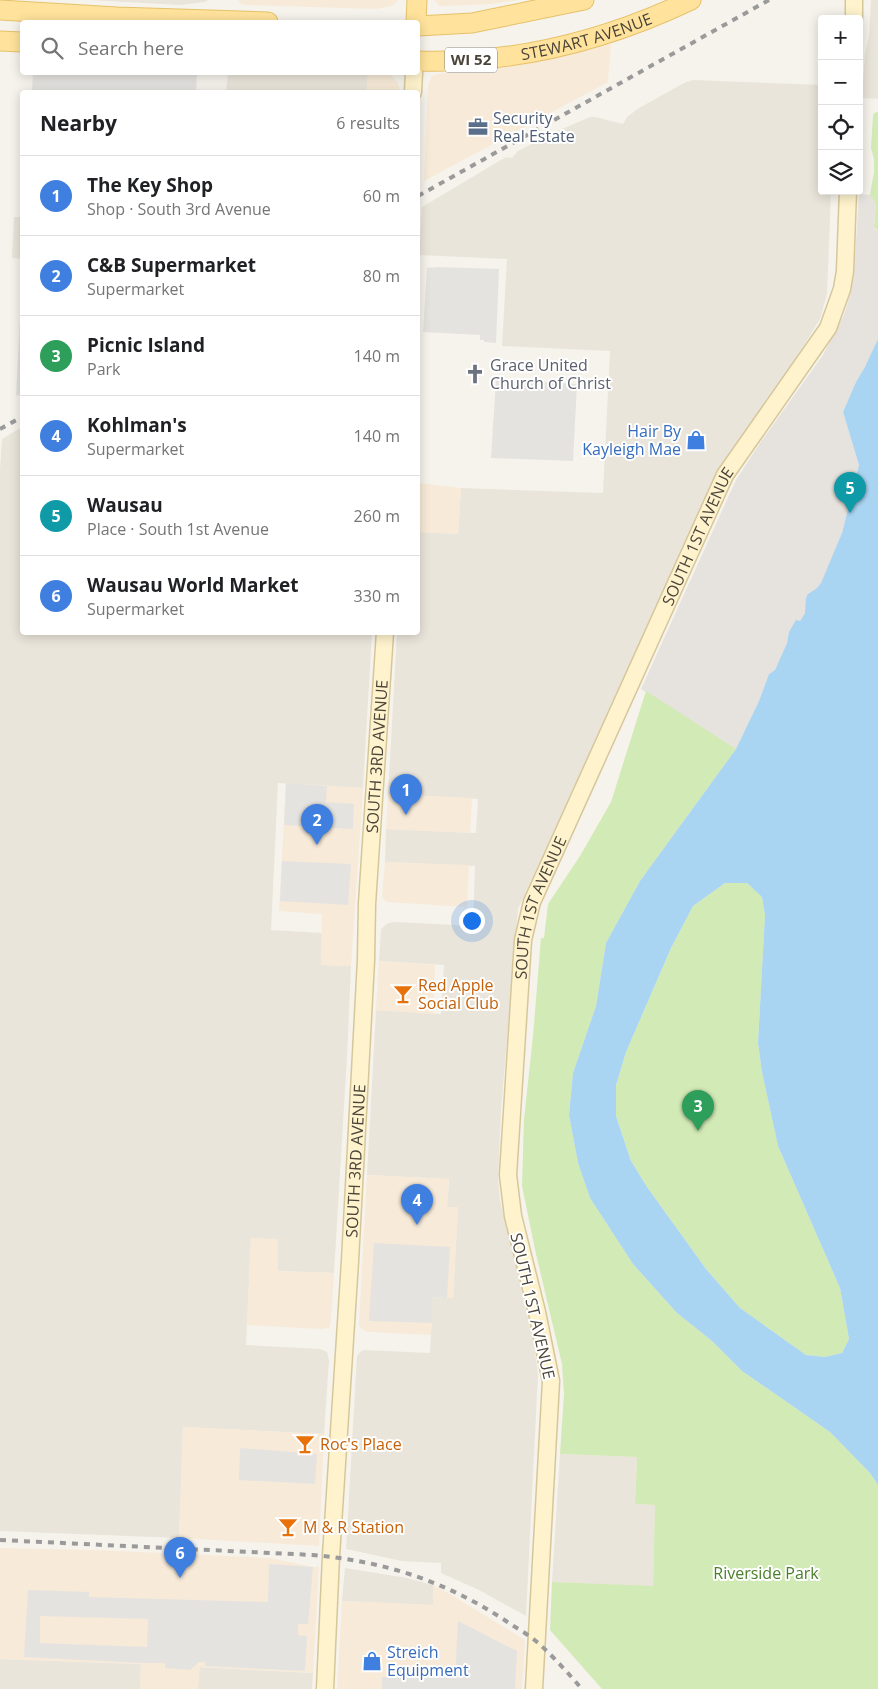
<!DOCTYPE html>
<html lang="en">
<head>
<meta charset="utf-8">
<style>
	body { margin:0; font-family:"Open Sans",sans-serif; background:#f2f2f2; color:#202124 }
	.controls { position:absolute; right:15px; top:15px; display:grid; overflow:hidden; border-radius:5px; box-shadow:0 2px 12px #0003 }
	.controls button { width:45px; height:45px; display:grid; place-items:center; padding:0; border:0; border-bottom:1px solid #e0e0e0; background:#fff; color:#202124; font:25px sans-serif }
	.you { position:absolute; left:471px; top:920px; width:18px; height:18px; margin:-12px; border:4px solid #fff; border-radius:50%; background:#1a73e8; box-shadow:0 0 0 8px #1a73e833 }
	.badge { display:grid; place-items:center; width:32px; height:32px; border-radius:50%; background:#0f766e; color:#fff; font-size:16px; font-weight:700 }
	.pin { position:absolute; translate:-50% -41px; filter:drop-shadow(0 1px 2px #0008) }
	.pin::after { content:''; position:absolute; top:26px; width:18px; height:15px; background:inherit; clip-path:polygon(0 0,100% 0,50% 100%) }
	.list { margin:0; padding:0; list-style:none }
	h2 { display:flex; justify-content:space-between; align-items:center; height:65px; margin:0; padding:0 20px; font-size:21px }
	h2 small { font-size:16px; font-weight:400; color:#757577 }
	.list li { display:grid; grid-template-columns:32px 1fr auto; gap:15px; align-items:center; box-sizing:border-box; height:80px; padding:0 20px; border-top:1px solid #e0e0e0 }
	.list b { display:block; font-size:19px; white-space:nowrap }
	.list p { margin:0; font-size:16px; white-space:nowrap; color:#757577 }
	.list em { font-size:16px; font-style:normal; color:#757577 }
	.icon { flex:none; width:28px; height:28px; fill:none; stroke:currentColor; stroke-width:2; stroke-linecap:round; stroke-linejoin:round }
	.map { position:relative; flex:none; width:878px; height:1689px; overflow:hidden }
	.search { position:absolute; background:#fff; box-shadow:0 2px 12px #0003; left:20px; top:20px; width:400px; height:55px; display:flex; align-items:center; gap:12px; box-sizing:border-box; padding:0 18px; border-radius:5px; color:#757577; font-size:19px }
	.panel { position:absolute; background:#fff; box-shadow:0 2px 12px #0003; left:20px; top:90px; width:400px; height:545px; border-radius:5px }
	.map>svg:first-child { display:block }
	.residential { fill:#eae5da }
	.commercial { fill:#f7ead8 }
	.industrial { fill:#e6e2dd }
	.green { fill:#d2eab5 }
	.parking { fill:#e5e3e0; fill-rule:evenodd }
	.water { fill:#a9d4f2; fill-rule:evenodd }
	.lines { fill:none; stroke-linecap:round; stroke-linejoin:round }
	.secondary-casing { stroke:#d6c79b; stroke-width:19 }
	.primary-casing { stroke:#e6c16a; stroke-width:21 }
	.secondary { stroke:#fff3cd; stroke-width:16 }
	.primary { stroke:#ffe39c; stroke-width:19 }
	.rail { stroke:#9a9a9a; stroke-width:4; stroke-dasharray:6 6; stroke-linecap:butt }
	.labels { text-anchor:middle; stroke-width:4; stroke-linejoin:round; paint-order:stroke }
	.shield { fill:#fff; stroke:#817c74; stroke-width:1 }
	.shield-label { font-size:15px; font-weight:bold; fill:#4b4439 }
	.street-label { font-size:16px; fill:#4b4439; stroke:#fff }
	.service-label { font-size:16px; fill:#4e5e75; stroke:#fff; text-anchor:start }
	.worship-label { font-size:16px; fill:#5b616d; stroke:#fff; text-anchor:start }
	.shop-label { font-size:16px; fill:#366cbe; stroke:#fff; text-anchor:end }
	.food-label { font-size:16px; fill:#c56008; stroke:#fff; text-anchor:start }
	.park-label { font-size:16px; fill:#4a7f2a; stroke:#fff }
</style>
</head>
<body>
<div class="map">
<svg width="878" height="1689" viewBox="0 0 878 1689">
	<rect width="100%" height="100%" fill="#f6f3ec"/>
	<g class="residential">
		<polygon points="90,0 208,0 205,2 180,5"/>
		<polygon points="871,0 878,0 878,99 862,98 865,53 869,36"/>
		<polygon points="228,73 368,73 367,92 226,92"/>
		<polygon points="693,80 822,85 822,191 831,191 827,294 820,319 777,389 713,482 518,909 501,1110 498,1179 500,1200 533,1339 538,1374 526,1616 479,1590 441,1573 441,1563 402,1561 346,1549 357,1356 360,1352 364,1350 430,1353 433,1297 453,1298 458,1207 447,1207 449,1179 367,1175 376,1010 441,1014 444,965 379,961 381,929 388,923 396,922 473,926 475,866 385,862 386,829 476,833 478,799 388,794 397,633 418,632 418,532 458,534 461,488 603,493 610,351 502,346 507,259 419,255 422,207 506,157 512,158 518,151 555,132 590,117 595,117 623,124 627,117 639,108 684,83"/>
		<polygon points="14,217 22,217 22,259 12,258"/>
		<polygon points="22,427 22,632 372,633 363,788 278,783 271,930 322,933 321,965 351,966 347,1057 334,1273 277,1271 251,1239 246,1345 320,1349 327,1352 329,1360 324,1434 183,1427 179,1538 0,1531 0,470 2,439"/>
		<polygon points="560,1454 637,1457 635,1504 655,1505 653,1587 552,1582"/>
		<polygon points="345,1568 407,1578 433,1585 433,1605 342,1601"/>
		<polygon points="0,1659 141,1664 140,1689 0,1689"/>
		<polygon points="199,1667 313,1673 312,1689 198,1689"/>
	</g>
	<g class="commercial">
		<polygon points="238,0 398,0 392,6 376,9 248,5 241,4"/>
		<polygon points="434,0 519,0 492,4 446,6 440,6"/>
		<polygon points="611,44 608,82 424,181 428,86 432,76 437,74 508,67 548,60"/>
		<polygon points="368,73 387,73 391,75 398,83 400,92 367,92"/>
		<polygon points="418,483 461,488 458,534 418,532"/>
		<polygon points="286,783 363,788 351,966 321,965 322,914 279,911"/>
		<polygon points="388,794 472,798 470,833 386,829"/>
		<polygon points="385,862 469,865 467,907 386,902 382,896"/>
		<polygon points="379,961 435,965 433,1014 376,1010"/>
		<polygon points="367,1175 449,1179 447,1207 458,1207 453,1298 433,1297 431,1335 368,1332 362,1329 359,1325"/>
		<polygon points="251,1238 278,1239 278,1271 334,1273 331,1321 329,1328 321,1329 247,1325"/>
		<polygon points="183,1427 324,1434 319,1546 179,1538"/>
		<polygon points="0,1548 94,1550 270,1558 313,1567 319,1566 313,1673 200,1667 198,1689 140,1689 141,1664 0,1659"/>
		<polygon points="433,1585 450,1594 525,1640 522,1689 337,1689 342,1601 433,1605"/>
	</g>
	<polygon class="industrial" points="859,194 870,195 876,204 874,222 875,229 878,232 878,339 866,367 856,382 843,412 859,465 842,533 835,551 821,583 816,589 805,613 800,621 789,632 787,643 775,670 769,674 759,701 736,749 641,689 736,480 760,443 823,355 844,315 851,292 854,273"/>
	<g class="green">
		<polygon points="878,112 878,232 874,226 876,204 870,195 874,172 874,159 871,148 873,116 874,113"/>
		<polygon points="646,691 736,749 640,881 606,943 596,1006 573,1073 569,1115 578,1163 590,1198 633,1264 677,1313 712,1341 742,1371 830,1432 870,1473 878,1485 878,1689 602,1689 550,1630 552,1582 653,1586 655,1505 635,1504 637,1457 560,1454 564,1394 562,1364 536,1254 522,1186 524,1119 533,1036 541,938 544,938 548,904 580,856 611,802"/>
		<polygon points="725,883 747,883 762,897 765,915 758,1043 762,1072 778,1146 840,1288 849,1339 842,1353 825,1357 806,1355 740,1308 706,1269 647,1187 631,1161 616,1116 616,1085 626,1052 671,948 693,906"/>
	</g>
	<g class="parking">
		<polygon points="33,73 33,72 197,73 196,92 32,92"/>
		<polygon points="437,267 499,269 496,343 484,342 484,340 480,340 480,335 423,332 427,268"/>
		<polygon points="22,281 22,394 16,396"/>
		<polygon points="496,379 577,384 573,461 491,458"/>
		<polygon points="286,783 327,786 326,802 354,804 353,829 284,825"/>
		<polygon points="282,861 351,864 348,905 280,901"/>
		<polygon points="374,1243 450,1247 447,1298 433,1297 432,1323 369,1321"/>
		<polygon points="240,1448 317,1454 315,1484 239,1480"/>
		<path d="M269 1564 313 1567 308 1624H298V1635L307 1636 305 1671 205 1666V1662H199L190 1670 165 1668V1663H142L24 1657 28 1590 89 1592V1597L268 1602ZM40 1616 148 1619 147 1647 40 1643Z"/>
		<polygon points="458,1621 517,1651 515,1689 382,1689 382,1677 390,1677 390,1665 403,1665 402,1676 455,1678"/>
	</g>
	<path class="water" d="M878 339V1485L870 1473 830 1432 742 1371 712 1341 677 1313 633 1264 590 1198 578 1163 569 1115 573 1073 596 1006 606 943 640 881 736 749 759 701 769 674 775 670 787 643 789 632 796 620 800 621 805 613 806 598 808 594 816 589 821 583 842 533 859 465 843 412 856 382 865 367ZM725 883H747L762 897 765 915 758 1043 762 1072 778 1146 840 1288 849 1339 842 1353 825 1357 806 1355 740 1308 706 1269 647 1187 631 1161 616 1116V1085L626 1052 671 948 693 906Z"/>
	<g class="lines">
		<defs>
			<g id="secondary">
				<polyline points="854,19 854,0"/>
				<polyline points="413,92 414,72"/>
				<path id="s1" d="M325 1689 331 1556 350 1261 366 960 367 904 385 632"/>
				<path id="s2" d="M534 1689 551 1381 537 1312 513 1216 508 1175 523 940 532 902 725 475 828 328 842 289 845 271 848 191"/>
			</g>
			<g id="primary">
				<polyline points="0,10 117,17 268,22"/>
				<polyline points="416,22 417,0"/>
				<polyline points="418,26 472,23 584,0"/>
				<polyline points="0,41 22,42"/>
				<path id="s3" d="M418 61C513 64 605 41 691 0"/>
			</g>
		</defs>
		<use href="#secondary" class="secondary-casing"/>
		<use href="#primary" class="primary-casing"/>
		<use href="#secondary" class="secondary"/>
		<use href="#primary" class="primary"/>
		<g class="rail">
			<polyline points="418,196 769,0"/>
			<polyline points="0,429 22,417"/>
			<path d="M0 1540 313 1555C384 1561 447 1582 506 1621 516 1628 528 1634 537 1642 553 1656 568 1673 582 1689"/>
		</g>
	</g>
	<defs>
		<symbol id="office-bare" viewBox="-9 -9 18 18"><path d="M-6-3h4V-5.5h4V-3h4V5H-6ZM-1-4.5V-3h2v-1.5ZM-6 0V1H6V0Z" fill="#5c6f8a" stroke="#fff" stroke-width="2.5" paint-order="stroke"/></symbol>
		<symbol id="church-bare" viewBox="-9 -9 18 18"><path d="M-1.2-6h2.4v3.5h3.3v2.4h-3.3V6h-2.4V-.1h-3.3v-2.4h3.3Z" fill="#6b7280" stroke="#fff" stroke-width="2.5" paint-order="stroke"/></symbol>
		<symbol id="shop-bare" viewBox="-9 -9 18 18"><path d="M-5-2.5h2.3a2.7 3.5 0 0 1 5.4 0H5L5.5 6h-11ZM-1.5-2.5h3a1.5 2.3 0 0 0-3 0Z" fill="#3f7fe0" stroke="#fff" stroke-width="2.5" paint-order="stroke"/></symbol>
		<symbol id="bar-bare" viewBox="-9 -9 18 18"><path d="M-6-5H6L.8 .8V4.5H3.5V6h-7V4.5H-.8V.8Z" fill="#e8710a" stroke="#fff" stroke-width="2.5" paint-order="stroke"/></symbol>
	</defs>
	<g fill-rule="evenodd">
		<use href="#office-bare" x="464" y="113" width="28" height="28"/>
		<use href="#church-bare" x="461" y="360" width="28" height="28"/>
		<use href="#shop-bare" x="682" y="426" width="28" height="28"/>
		<use href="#bar-bare" x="389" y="980" width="28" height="28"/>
		<use href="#bar-bare" x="291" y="1430" width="28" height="28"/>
		<use href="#bar-bare" x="274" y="1513" width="28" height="28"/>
		<use href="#shop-bare" x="358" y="1647" width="28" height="28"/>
	</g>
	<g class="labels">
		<rect class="shield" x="445" y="47.5" width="52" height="25" rx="4"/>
		<g class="shield-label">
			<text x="471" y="65">WI 52</text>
		</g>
		<g class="street-label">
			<text dy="6" stroke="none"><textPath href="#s3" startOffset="171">STEWART AVENUE</textPath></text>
			<text dy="6" stroke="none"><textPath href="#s2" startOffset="1195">SOUTH 1ST AVENUE</textPath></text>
			<text dy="6" stroke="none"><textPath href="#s1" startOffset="934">SOUTH 3RD AVENUE</textPath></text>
			<text dy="6" stroke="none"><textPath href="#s2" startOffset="790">SOUTH 1ST AVENUE</textPath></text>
			<text dy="6" stroke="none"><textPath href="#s1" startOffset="529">SOUTH 3RD AVENUE</textPath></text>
			<text transform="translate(533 1306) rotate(77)" y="6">SOUTH 1ST AVENUE</text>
		</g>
		<g class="service-label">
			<text x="493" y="124">Security<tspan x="493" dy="18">Real Estate</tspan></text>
		</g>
		<g class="worship-label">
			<text x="490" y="371">Grace United<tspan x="490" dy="18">Church of Christ</tspan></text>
		</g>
		<g class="shop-label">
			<text x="681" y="437">Hair By<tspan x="681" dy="18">Kayleigh Mae</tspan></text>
			<text x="387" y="1658" text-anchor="start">Streich<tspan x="387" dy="18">Equipment</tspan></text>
		</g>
		<g class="food-label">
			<text x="418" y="991">Red Apple<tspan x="418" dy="18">Social Club</tspan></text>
			<text x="320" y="1450">Roc's Place</text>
			<text x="303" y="1533">M &amp; R Station</text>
		</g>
		<g class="park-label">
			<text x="766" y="1579">Riverside Park</text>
		</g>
	</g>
</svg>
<div class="controls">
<button>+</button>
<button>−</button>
<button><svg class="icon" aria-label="locate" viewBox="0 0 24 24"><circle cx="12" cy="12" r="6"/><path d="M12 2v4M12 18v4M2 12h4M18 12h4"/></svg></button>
<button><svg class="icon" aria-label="layers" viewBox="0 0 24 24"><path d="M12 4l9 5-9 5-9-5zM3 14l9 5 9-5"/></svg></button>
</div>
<div class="you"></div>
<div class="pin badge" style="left:406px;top:815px;background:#3f7fe0">1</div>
<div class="pin badge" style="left:317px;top:845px;background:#3f7fe0">2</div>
<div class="pin badge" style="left:698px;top:1131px;background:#2e9e5b">3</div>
<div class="pin badge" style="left:417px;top:1225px;background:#3f7fe0">4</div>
<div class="pin badge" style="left:850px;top:513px;background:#0f9aa8">5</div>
<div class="pin badge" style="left:180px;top:1578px;background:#3f7fe0">6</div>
<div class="search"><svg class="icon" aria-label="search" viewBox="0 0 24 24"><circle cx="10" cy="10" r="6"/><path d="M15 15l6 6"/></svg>Search here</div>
<section class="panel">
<h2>Nearby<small>6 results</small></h2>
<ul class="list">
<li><span class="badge" style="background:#3f7fe0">1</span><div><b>The Key Shop</b><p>Shop · South 3rd Avenue</p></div><em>60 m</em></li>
<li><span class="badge" style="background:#3f7fe0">2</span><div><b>C&amp;B Supermarket</b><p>Supermarket</p></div><em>80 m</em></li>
<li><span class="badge" style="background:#2e9e5b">3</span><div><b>Picnic Island</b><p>Park</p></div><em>140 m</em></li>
<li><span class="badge" style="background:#3f7fe0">4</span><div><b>Kohlman's</b><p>Supermarket</p></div><em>140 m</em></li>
<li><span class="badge" style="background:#0f9aa8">5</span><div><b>Wausau</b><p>Place · South 1st Avenue</p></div><em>260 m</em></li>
<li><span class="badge" style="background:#3f7fe0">6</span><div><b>Wausau World Market</b><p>Supermarket</p></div><em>330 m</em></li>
</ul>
</section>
</div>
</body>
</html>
